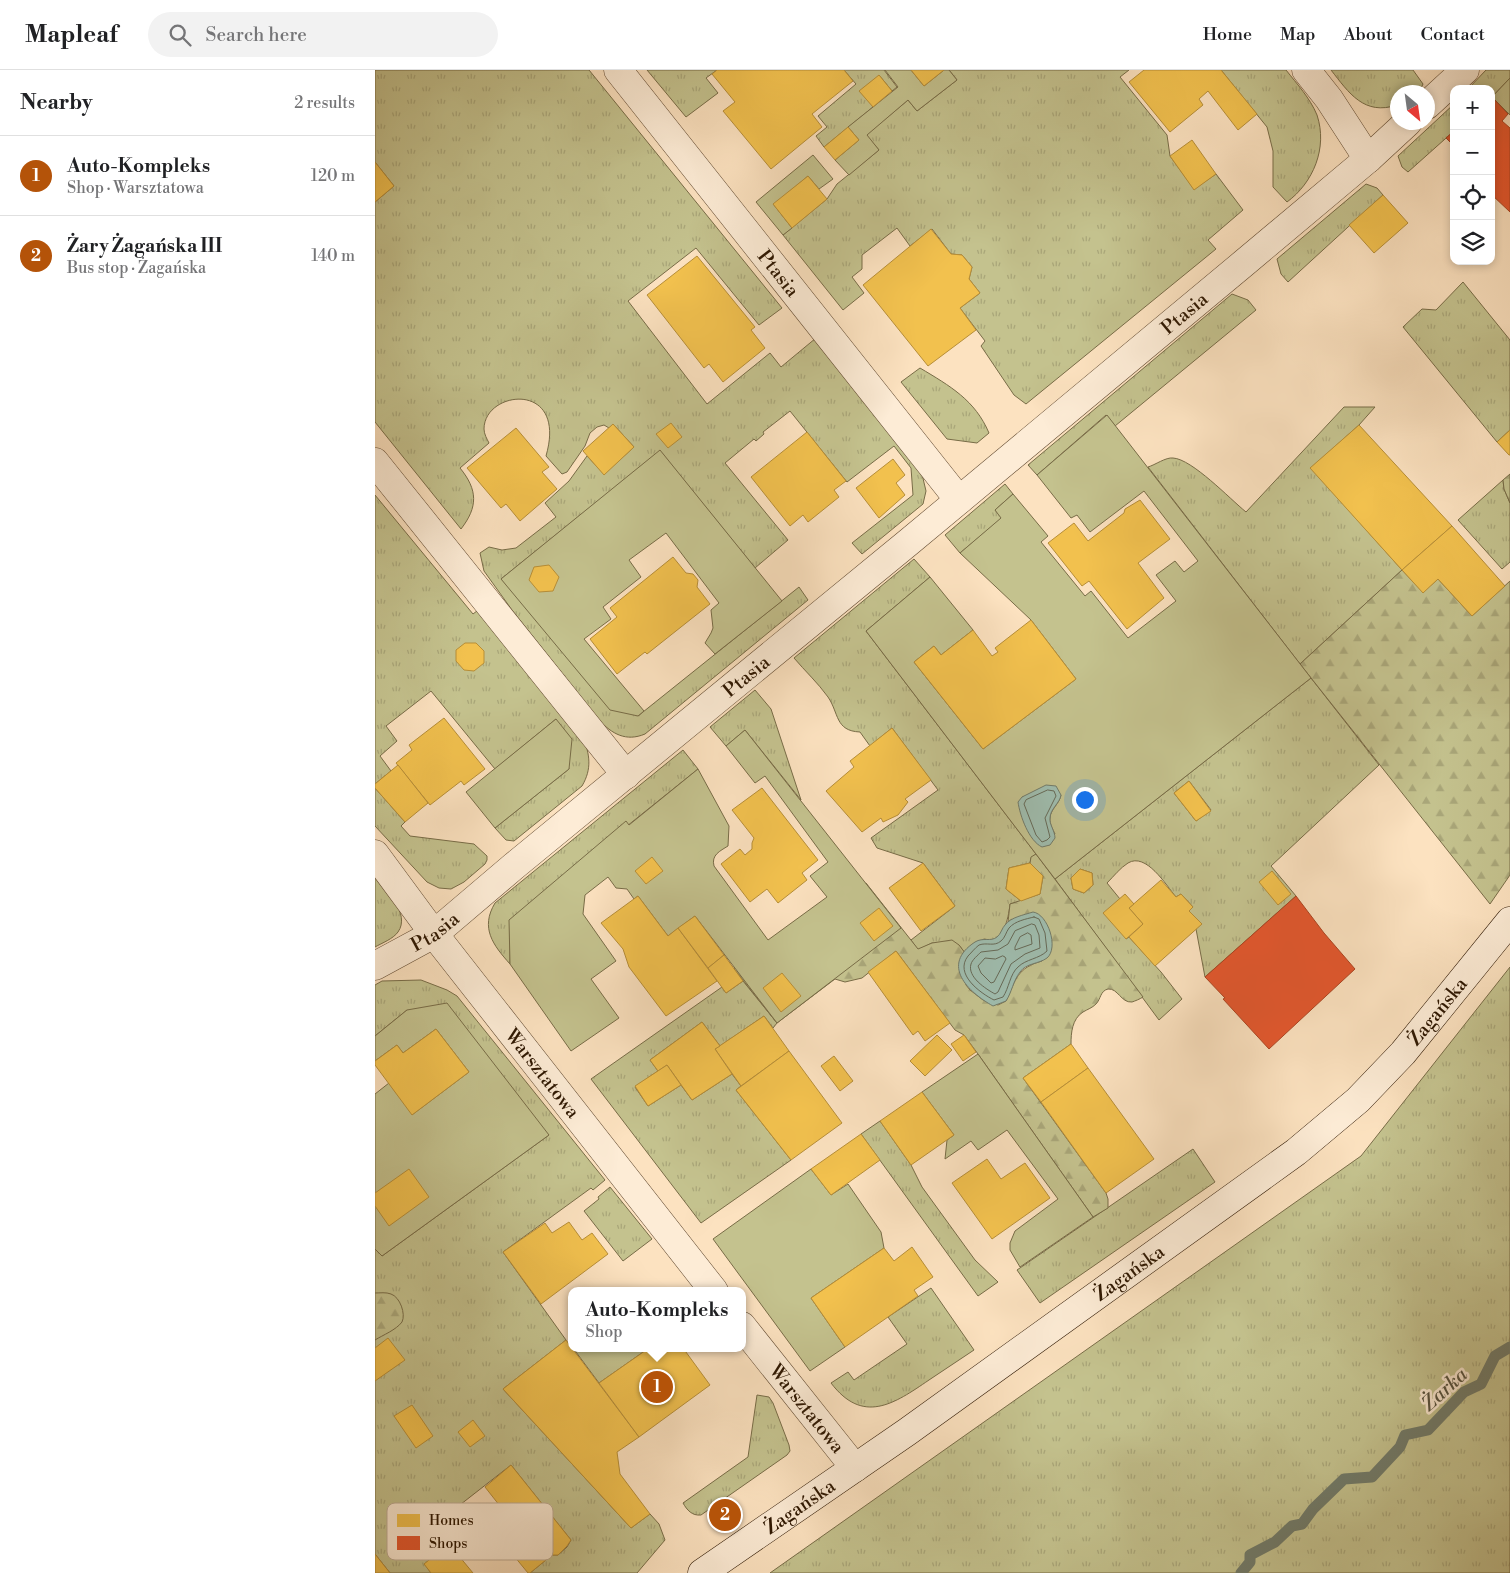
<!DOCTYPE html>
<html lang="en">
<head>
<meta charset="utf-8">
<style>
	body { margin:0; font-family:"Libre Bodoni",serif; background:#f2f2f2; color:#202124 }
	.controls { position:absolute; right:15px; top:15px; display:grid; overflow:hidden; border-radius:10px; box-shadow:0 2px 8px #0003 }
	.controls button { width:45px; height:45px; display:grid; place-items:center; padding:0; border:0; border-bottom:1px solid #e0e0e0; background:#fff; color:#202124; font:25px sans-serif }
	.compass { position:absolute; left:1015px; top:15px; width:45px; height:45px; border-radius:50%; background:#fff; box-shadow:0 2px 8px #0003; rotate:151deg }
	.you { position:absolute; left:709px; top:729px; width:18px; height:18px; margin:-12px; border:4px solid #fff; border-radius:50%; background:#1a73e8; box-shadow:0 0 0 8px #1a73e833 }
	.badge { display:grid; place-items:center; width:32px; height:32px; border-radius:50%; background:#b45309; color:#fff; font-size:16px; font-weight:700 }
	.pin { position:absolute; translate:-50% -50%; border:2px solid #fff; box-shadow:0 1px 5px #0006 }
	.popup { position:absolute; left:193px; top:1217px; width:178px; height:65px; box-sizing:border-box; display:grid; place-content:center; border-radius:10px; background:#fff; filter:drop-shadow(0 1px 4px #0005); font-size:16px; white-space:nowrap; color:#757577 }
	.popup b { font-size:19px; color:#202124 }
	.popup::after { content:''; position:absolute; left:50%; top:100%; margin-left:-10px; border:10px solid transparent; border-top-color:#fff }
	.list { margin:0; padding:0; list-style:none }
	h2 { display:flex; justify-content:space-between; align-items:center; height:65px; margin:0; padding:0 20px; font-size:21px }
	h2 small { font-size:16px; font-weight:400; color:#757577 }
	.list li { display:grid; grid-template-columns:32px 1fr auto; gap:15px; align-items:center; box-sizing:border-box; height:80px; padding:0 20px; border-top:1px solid #e0e0e0 }
	.list b { display:block; font-size:19px; white-space:nowrap }
	.list p { margin:0; font-size:16px; white-space:nowrap; color:#757577 }
	.list em { font-size:16px; font-style:normal; color:#757577 }
	.icon { flex:none; width:28px; height:28px; fill:none; stroke:currentColor; stroke-width:2; stroke-linecap:round; stroke-linejoin:round }
	.map { position:relative; flex:none; width:1135px; height:1503px; overflow:hidden }
	header { display:flex; align-items:center; gap:30px; box-sizing:border-box; height:70px; padding:0 25px; background:#fff; border-bottom:1px solid #e0e0e0 }
	header strong { font-size:24px }
	nav { display:flex; gap:28px; margin-inline-start:auto; font-size:18px }
	.search { width:350px; height:45px; background:#f2f2f2; display:flex; align-items:center; gap:12px; box-sizing:border-box; padding:0 18px; border-radius:28px; color:#757577; font-size:19px }
	main { display:flex }
	aside { flex:1; background:#fff }
	.map>svg:first-child { display:block }
	.grass { fill:url(#grass-tufts); stroke:#786c47; fill-rule:evenodd }
	.forest { fill:url(#forest-firs); stroke:#786c47 }
	.garden { fill:#c4c28e; stroke:#786c47; fill-rule:evenodd }
	.water { fill:#9fbeb0; stroke:#717b6a }
	.homes { fill:#f2c14e; stroke:#b78e37 }
	.shops { fill:#e4572e; stroke:#ad4420 }
	.lines { fill:none; stroke-linecap:round; stroke-linejoin:round }
	.shore { stroke:#666a58; stroke-width:1 }
	.stream { stroke:#717b6a; stroke-width:11 }
	.street-casing { stroke:#614930; stroke-width:29 }
	.secondary-casing { stroke:#2d1600; stroke-width:29 }
	.street { stroke:#fdecd6; stroke-width:28 }
	.secondary { stroke:#fdecd6; stroke-width:28 }
	.labels { text-anchor:middle; stroke-width:5; stroke-linejoin:round; paint-order:stroke }
	.street-label { font-size:19px; fill:#2d1600; stroke:#fdecd6 }
	.water-label { font-size:20px; font-style:italic; fill:#55513e; stroke:#fdecd6 }
	.key { fill:#fdecd6; stroke:#bfac96; stroke-width:1 }
	.key-label { font-size:14px; fill:#2d1600 }
</style>
</head>
<body>
<header>
<strong>Mapleaf</strong>
<div class="search"><svg class="icon" aria-label="search" viewBox="0 0 24 24"><circle cx="10" cy="10" r="6"/><path d="M15 15l6 6"/></svg>Search here</div>
<nav><a>Home</a><a>Map</a><a>About</a><a>Contact</a></nav>
</header>
<main>
<aside>
<h2>Nearby<small>2 results</small></h2>
<ul class="list">
<li><span class="badge">1</span><div><b>Auto-Kompleks</b><p>Shop · Warsztatowa</p></div><em>120 m</em></li>
<li><span class="badge">2</span><div><b>Żary Żagańska III</b><p>Bus stop · Żagańska</p></div><em>140 m</em></li>
</ul>
</aside>
<div class="map">
<svg width="1135" height="1503" viewBox="0 0 1135 1503">
	<defs>
		<pattern id="grass-tufts" width="24" height="20" patternUnits="userSpaceOnUse" patternTransform="scale(1.25)"><rect width="24" height="20" fill="#c4c28e"/><path d="M3 7l-1-3M5 7V3M7 7l1-3M15 17l-1-3M17 17v-4M19 17l1-3" fill="none" stroke="#a9a679"/></pattern>
		<pattern id="forest-firs" width="22" height="20" patternUnits="userSpaceOnUse" patternTransform="scale(1.25)"><rect width="22" height="20" fill="#c4c28e"/><path d="M5 1l3.5 6h-7zM16 11l3.5 6h-7z" fill="#a9a679"/></pattern>
	</defs>
	<rect width="100%" height="100%" fill="#fce2c0"/>
	<filter id="stains"><feTurbulence type="fractalNoise" baseFrequency=".004" numOctaves="4"/><feColorMatrix values="0 0 0 0 .2 0 0 0 0 .09 0 0 0 0 .02 0 0 0 .5 -.17"/></filter>
	<radialGradient id="worn" r=".72"><stop offset=".6" stop-color="#630" stop-opacity="0"/><stop offset="1" stop-color="#630" stop-opacity=".3"/></radialGradient>
	<g class="grass">
		<path d="M0 0H214L407 238 384 255 321 178 253 231 332 334 395 283 406 297 441 268 546 400 551 421 548 434 487 484 477 473 538 425 536 398 519 376 472 412 415 341 388 362 389 364 381 371 379 369 350 393 413 470 380 498 285 381 126 509 263 646 424 517 433 530 270 664C251 672 237 664 224 650L137 540 109 501 105 483 114 477 127 480 141 478 181 447 170 433 194 411 212 386 229 404 259 377 238 354 234 358 229 355 222 357 215 363 210 376 192 402 187 404 171 386C193 310 109 320 109 359 109 364 112 369 114 373L85 398C103 420 103 437 86 459L0 352V132L19 116 0 92Z"/>
		<polygon points="272,0 342,0 331,8 343,23 311,47"/>
		<polygon points="469,0 509,0 522,17 517,21 504,5 498,37 449,77 441,66 452,57 443,46 481,14"/>
		<polygon points="574,0 754,0 745,7 792,65 795,86 819,119 841,104 868,140 833,170 841,179 651,334 639,325 606,276 610,271 585,238 605,223 594,209 597,197 587,185 576,184 557,159 535,176 522,158 487,185 487,199 477,207 489,223 468,240 408,165 452,129 462,114 504,80 491,65 533,30 542,41 582,10"/>
		<path d="M846 0H911C922 14 935 28 942 45 953 78 938 113 912 132L898 117V81L892 57Z"/>
		<path d="M956 0H1038L1048 14C1044 25 1033 22 1022 22V35C989 46 974 23 956 0Z"/>
		<polygon points="1111,0 1135,0 1135,8 1116,28 1116,19 1093,19"/>
		<polygon points="1079,34 1079,61 1033,102 1027,97 1023,86"/>
		<polygon points="991,114 1002,118 1008,125 913,212 906,204 902,189"/>
		<polygon points="1088,212 1135,270 1135,360 1122,372 1028,257 1047,239 1061,240"/>
		<polygon points="857,224 873,230 881,240 740,356 731,345 662,405 653,395"/>
		<path d="M545 298C575 316 600 330 614 363L602 373 572 369 526 312Z"/>
		<path d="M969 337H1000L984 355 936 398 1027 500 925 594 773 397C780 395 791 387 798 388 817 389 855 429 871 442Z"/>
		<polygon points="1128,410 1129,419 1135,433 1135,492 1127,499 1083,450"/>
		<polygon points="630,414 638,424 620,440 627,448 585,483 570,465"/>
		<path d="M0 425 98 544 107 537 208 667C215 685 217 699 207 716L139 771 131 770 120 758 194 699 181 649 120 699 56 621 11 656 22 671 5 686 16 701 0 714Z"/>
		<path d="M539 489 555 507 491 561 661 784 656 788 655 793 634 798 631 819 646 831 635 834C634 844 630 868 617 870 614 871 612 869 609 869L594 878 590 883 584 875 557 873 543 880 536 870 580 836 548 793 502 778 496 768 563 720 517 658 495 676 485 662C460 661 464 643 453 627 443 613 430 601 419 588Z"/>
		<path d="M936 608 1004 695 896 796 921 826 830 907 821 859 826 854 814 841 818 837 806 824 801 827C791 815 771 782 753 793 745 798 739 806 732 813L745 829 751 869 754 867 786 902 807 929 784 950 680 809ZM814 711 836 740 821 751 799 723ZM705 799 717 803 718 815 709 823 698 819 696 808Z"/>
		<polygon points="380,620 396,639 426,730 370,660 351,676 335,657"/>
		<path d="M308 680 323 699 135 850V894C118 875 105 858 120 833Z"/>
		<polygon points="0,718 30,752 26,756 35,766 99,774 112,786 112,790 110,794 89,812 76,819 64,818 52,812 0,756"/>
		<path d="M0 804C10 818 36 844 23 862 18 869 7 873 0 877Z"/>
		<polygon points="1135,897 1135,1276 1120,1285 1106,1313 1088,1321 1053,1359 1029,1364 1024,1376 996,1406 969,1409 936,1438 927,1452 917,1455 900,1471 874,1485 874,1492 865,1503 395,1503 986,1086"/>
		<path d="M46 910 72 920 82 926 230 1110 218 1120 216 1118 128 1182 191 1270 128 1319 256 1458 275 1444 284 1454 290 1470 262 1503H155L177 1485H183L192 1477 196 1470 136 1395 81 1438C82 1444 84 1450 84 1455 84 1472 62 1484 50 1494L56 1503H15L0 1484V1179L7 1186 174 1065 32 940 0 966V915L7 911Z"/>
		<polygon points="368,911 402,953 398,958 389,946 345,976 327,952 275,990 283,1001 260,1017 273,1036 306,1015 317,1030 357,1004 366,1016 361,1020 416,1090 326,1153 216,1009 347,917 351,923"/>
		<polygon points="505,1051 536,1095 547,1117 600,1190 623,1212 603,1226 486,1064"/>
		<polygon points="818,1079 840,1112 665,1233 642,1200"/>
		<polygon points="235,1117 277,1169 248,1191 209,1141 224,1129 223,1127"/>
		<path d="M556 1218 599 1280C584 1290 569 1300 554 1310 519 1334 488 1355 456 1313L473 1302 479 1310 532 1274 513 1247Z"/>
		<polygon points="1135,1279 1135,1503 867,1503 876,1492 875,1485 901,1473 918,1457 928,1454 938,1439 970,1411 997,1408 1025,1377 1031,1365 1053,1361 1090,1323 1108,1314 1121,1286"/>
		<path d="M382 1325 394 1327 398 1333 414 1375 415 1381 412 1385 326 1445C317 1446 312 1440 308 1433L373 1387Z"/>
	</g>
	<g class="forest">
		<polygon points="1135,404 1135,433 1129,419 1128,410"/>
		<polygon points="1027,500 1048,522 1063,509 1097,546 1135,511 1135,805 1115,834 925,594"/>
		<path d="M661 784 768 927C765 929 760 931 757 932 746 933 743 918 733 919 725 921 726 929 721 934 717 938 713 939 708 942 697 949 696 963 696 974L648 1008 731 1123 733 1129V1138L718 1147 603 984 589 965 580 960 521 881 487 908 470 912 460 909 402 953 359 899 364 891 491 813 543 879 557 873 577 870 584 875 590 883 586 888 591 915 595 920 608 930 623 935 631 931C641 909 642 898 667 891L637 849 633 852 635 834 665 824 668 806 655 793 656 787Z"/>
		<path d="M0 1223C5 1223 11 1222 16 1224 25 1227 31 1244 27 1252 21 1260 8 1265 0 1270Z"/>
	</g>
	<g class="garden">
		<polygon points="510,0 536,0 549,16 569,0 574,0 582,10 542,41 533,30 492,65 504,80 474,105 460,90 484,70 473,57 523,17"/>
		<polygon points="1135,8 1135,45 1117,27"/>
		<polygon points="438,85 458,109 444,119 433,106 399,135 417,158 408,165 381,132"/>
		<path d="M732 345 936 608 680 809 491 561 555 507 598 560 566 585 559 576 539 592 608 679 701 609 656 550 585 483 626 448 620 440 638 424 673 466 666 472 710 526 716 521 753 568 801 531 781 505 800 491 809 502 823 491 769 421 715 462 702 445 696 448 662 405ZM686 725C685 733 675 740 675 748 674 753 678 760 680 764L647 727Z"/>
		<polygon points="285,380 407,531 340,584 330,573 336,563 338,558 336,540 344,533 291,463 254,490 266,507 228,537 236,549 209,569 269,641 263,646 235,640 126,509"/>
		<polygon points="181,649 197,669 194,699 120,758 91,722"/>
		<path d="M370 660 526 858 402 953 320 846 293 866 263 826 259 829 252 819 241 818 233 807 210 825 208 844 241 891 216 909 244 948 196 981 135 894 134 850 251 751 254 755 323 699 354 756 353 776C345 781 336 785 339 796L393 870 452 827 435 806 453 792 390 706 380 713 351 676Z"/>
		<polygon points="72,933 174,1065 7,1186 0,1179 0,1024 14,1013 38,1044 94,1002 61,959 28,983 22,975 0,991 0,966 32,940"/>
		<polygon points="603,984 718,1147 645,1197 635,1180 635,1173 640,1161 683,1129 632,1060 603,1080 596,1071 570,1089 572,1070 579,1065 547,1022"/>
		<polygon points="436,1099 456,1125 473,1114 506,1162 509,1178 436,1228 470,1277 435,1301 338,1169"/>
		<polygon points="198,1278 274,1278 224,1313"/>
	</g>
	<g class="water">
		<path d="M671 715 681 716 686 725C685 733 675 739 675 748 674 754 680 761 680 768L675 775 667 777C654 771 645 746 643 732L647 727Z"/>
		<path d="M658 842C673 844 684 878 672 888 664 894 651 893 645 902 638 911 637 922 631 931L618 936C593 922 565 895 600 872 608 867 616 872 622 867 626 864 627 858 630 855 636 847 649 845 658 842Z"/>
	</g>
	<g class="homes">
		<polygon points="342,0 469,0 478,11 437,44 447,57 396,99 348,41 360,32 337,4"/>
		<polygon points="536,0 569,0 549,16"/>
		<polygon points="769,0 846,0 882,44 863,60 833,21 824,29 828,35 795,62 754,12"/>
		<polygon points="504,5 517,21 498,37 484,21"/>
		<polygon points="473,57 484,70 460,90 449,77"/>
		<polygon points="817,70 841,104 819,120 795,86"/>
		<polygon points="0,92 19,116 0,132"/>
		<polygon points="433,106 452,129 417,158 398,134"/>
		<polygon points="1008,125 1033,153 999,183 974,155"/>
		<polygon points="556,159 576,184 587,185 597,197 594,209 605,223 585,238 601,260 553,296 488,215"/>
		<polygon points="322,186 380,257 376,260 390,278 348,312 334,294 329,298 272,225"/>
		<polygon points="296,353 307,367 293,378 281,364"/>
		<polygon points="238,354 259,377 229,405 208,381"/>
		<polygon points="984,355 1077,456 1027,500 935,398"/>
		<polygon points="141,358 174,397 167,402 182,419 145,451 131,434 126,438 92,398"/>
		<polygon points="1135,360 1135,385 1134,385 1122,372"/>
		<polygon points="432,362 471,411 459,420 464,427 433,452 428,445 415,456 376,407"/>
		<polygon points="518,389 530,405 521,413 530,425 504,448 481,418"/>
		<polygon points="765,430 795,469 763,493 789,528 752,559 714,511 707,516 673,473 699,453 713,471 749,443 750,439"/>
		<polygon points="1077,456 1130,516 1097,546 1063,509 1048,523 1027,500"/>
		<polygon points="298,487 311,503 318,504 323,510 322,517 335,534 272,584 270,582 242,604 215,569 242,547 235,538"/>
		<polygon points="174,495 184,507 178,521 164,522 154,510 159,497"/>
		<polygon points="656,550 701,609 608,679 539,592 559,576 566,585 598,560 617,586 623,582 620,578"/>
		<polygon points="90,573 101,573 109,581 109,593 99,601 89,600 81,591 81,580"/>
		<polygon points="69,648 110,699 89,715 86,711 55,735 21,693 37,680 34,675"/>
		<polygon points="517,658 556,710 530,729 533,732 523,745 508,752 506,748 487,762 451,721 479,697 475,691"/>
		<polygon points="23,695 53,733 30,752 0,718 0,714"/>
		<polygon points="814,711 836,741 821,751 799,723"/>
		<polygon points="387,718 443,790 427,803 432,810 403,833 392,819 375,832 346,794 365,779 370,785 377,779 377,773 379,768 357,740"/>
		<polygon points="277,787 288,801 271,814 260,801"/>
		<polygon points="548,793 580,836 546,861 514,818"/>
		<polygon points="655,793 668,806 665,824 646,831 631,819 634,798"/>
		<polygon points="705,799 717,803 718,815 709,823 698,819 696,808"/>
		<polygon points="897,801 916,824 903,835 884,812"/>
		<polygon points="786,810 801,827 806,824 818,837 814,841 827,854 780,896 754,867 768,854 754,838"/>
		<polygon points="750,824 759,834 754,838 768,854 751,869 728,843"/>
		<polygon points="263,826 293,866 303,858 342,911 291,946 254,897 248,879 226,853"/>
		<polygon points="504,838 518,856 499,871 485,853"/>
		<polygon points="320,846 349,885 333,898 303,858"/>
		<polygon points="521,881 575,953 550,971 543,961 538,965 493,902"/>
		<polygon points="349,885 368,911 351,923 333,898"/>
		<polygon points="407,903 426,926 406,942 388,918"/>
		<polygon points="389,946 414,981 366,1016 340,979"/>
		<polygon points="327,952 345,976 340,979 357,1004 317,1030 292,995 283,1001 275,990"/>
		<polygon points="61,959 94,1002 37,1045 0,995 0,991 22,975 28,983"/>
		<polygon points="562,965 577,980 550,1006 535,991"/>
		<polygon points="589,965 601,982 588,991 576,974"/>
		<polygon points="696,974 713,998 666,1032 648,1008"/>
		<polygon points="414,981 467,1053 416,1090 361,1020"/>
		<polygon points="459,986 478,1011 465,1021 446,996"/>
		<polygon points="292,995 306,1015 273,1036 260,1016"/>
		<polygon points="713,998 779,1089 731,1123 666,1032"/>
		<polygon points="547,1022 579,1065 536,1095 505,1051"/>
		<polygon points="486,1064 505,1090 456,1125 436,1099"/>
		<polygon points="612,1089 626,1109 650,1093 675,1128 617,1169 577,1113"/>
		<polygon points="34,1099 54,1127 14,1156 0,1136 0,1123"/>
		<polygon points="194,1152 207,1170 217,1163 233,1184 166,1234 128,1182 170,1153 177,1163"/>
		<polygon points="537,1177 558,1207 539,1220 543,1226 470,1277 436,1228 509,1178 519,1191"/>
		<polygon points="13,1268 30,1290 0,1311 0,1278"/>
		<polygon points="191,1270 264,1367 242,1382 245,1404 275,1444 256,1458 128,1319"/>
		<polygon points="274,1278 308,1278 335,1315 264,1367 224,1313"/>
		<polygon points="37,1335 58,1366 41,1378 19,1346"/>
		<polygon points="98,1350 110,1366 95,1377 83,1362"/>
		<polygon points="136,1395 196,1470 192,1476 183,1485 177,1485 155,1503 153,1503 116,1458 132,1445 110,1417"/>
		<polygon points="74,1474 98,1503 56,1503 49,1494"/>
		<polygon points="0,1484 15,1503 0,1503"/>
	</g>
	<g class="shops">
		<polygon points="1117,27 1133,44 1127,51 1135,58 1135,142 1116,124"/>
		<polygon points="1079,61 1079,76 1071,68"/>
		<polygon points="921,826 949,863 980,899 894,979 848,929 850,928 830,907"/>
	</g>
	<g class="lines">
		<g class="shore">
			<polygon points="673,720 679,721 681,726 670,748 675,767 672,770 667,772 661,765 649,734 651,730"/>
			<path d="M659 847 664 849 670 863 672 881C664 889 651 889 643 897 635 904 634 918 628 927L619 930C605 923 579 904 593 886 597 882 600 878 604 875 612 872 619 877 626 871 630 868 631 862 634 858 640 851 651 849 659 847Z"/>
			<path d="M657 854 660 855 664 865 665 878 650 884 636 894 623 922 620 924C611 919 592 907 596 894 597 890 603 885 606 882L623 880 633 874 640 861Z"/>
			<polygon points="653,863 656,865 657,874 640,880 640,877 645,867"/>
			<polygon points="628,886 630,887 631,889 619,912 616,913 606,903 603,896 610,888 620,889"/>
		</g>
		<polyline class="stream" points="866,1503 875,1492 875,1485 900,1472 917,1456 927,1454 938,1439 969,1409 997,1407 1025,1377 1030,1365 1053,1360 1089,1322 1106,1314 1120,1286 1135,1277"/>
		<defs>
			<g id="street">
				<path id="s1" d="M243 0 584 430"/>
				<polyline points="931,0 954,29 993,89"/>
				<polyline points="1052,35 1090,0"/>
				<polyline points="0,392 251,705"/>
				<path id="s2" d="M0 784 59 864 339 1221"/>
				<path id="s3" d="M0 896 59 864 139 796 535 471 869 193 993 89 1033 52"/>
				<path id="s4" d="M367 1256 480 1398"/>
			</g>
			<g id="secondary">
				<path id="s5" d="M327 1503 532 1362 921 1082 983 1030 1028 983 1135 851"/>
			</g>
		</defs>
		<use href="#street" class="street-casing"/>
		<use href="#secondary" class="secondary-casing"/>
		<use href="#street" class="street"/>
		<use href="#secondary" class="secondary"/>
	</g>
	<g class="labels">
		<g class="street-label">
			<text dy="7" stroke="none"><textPath href="#s1" startOffset="259">Ptasia</textPath></text>
			<text dy="7" stroke="none"><textPath href="#s3" startOffset="1041">Ptasia</textPath></text>
			<text dy="7" stroke="none"><textPath href="#s3" startOffset="472">Ptasia</textPath></text>
			<text dy="7" stroke="none"><textPath href="#s3" startOffset="69">Ptasia</textPath></text>
			<text dy="7" stroke="none"><textPath href="#s5" startOffset="928">Żagańska</textPath></text>
			<text dy="7" stroke="none"><textPath href="#s2" startOffset="276">Warsztatowa</textPath></text>
			<text dy="7" stroke="none"><textPath href="#s5" startOffset="522">Żagańska</textPath></text>
			<text dy="7" stroke="none"><textPath href="#s4" startOffset="105">Warsztatowa</textPath></text>
			<text dy="7" stroke="none"><textPath href="#s5" startOffset="118">Żagańska</textPath></text>
		</g>
		<g class="water-label">
			<text transform="translate(1069 1319) rotate(-42)" y="7">Żarka</text>
		</g>
	</g>
	<rect x="12" y="1433" width="166" height="57" rx="8" class="key"/>
	<rect x="22" y="1444" width="23" height="13" fill="#f2c14e"/>
	<rect x="22" y="1466" width="23" height="14" fill="#e4572e"/>
	<g class="key-label">
		<text x="54" y="1455">Homes</text>
		<text x="54" y="1478">Shops</text>
	</g>
	<rect width="100%" height="100%" filter="url(#stains)"/>
	<rect width="100%" height="100%" fill="url(#worn)"/>
</svg>
<div class="controls">
<button>+</button>
<button>−</button>
<button><svg class="icon" aria-label="locate" viewBox="0 0 24 24"><circle cx="12" cy="12" r="6"/><path d="M12 2v4M12 18v4M2 12h4M18 12h4"/></svg></button>
<button><svg class="icon" aria-label="layers" viewBox="0 0 24 24"><path d="M12 4l9 5-9 5-9-5zM3 14l9 5 9-5"/></svg></button>
</div>
<svg class="compass" viewBox="-18 -18 36 36"><path d="M0-13l5 13h-10z" fill="#e53935"/><path d="M0 13l5-13h-10z" fill="#757577"/></svg>
<div class="you"></div>
<div class="pin badge" style="left:282px;top:1317px">1</div>
<div class="popup"><b>Auto-Kompleks</b>Shop</div>
<div class="pin badge" style="left:350px;top:1445px">2</div>
</div>
</main>
</body>
</html>
